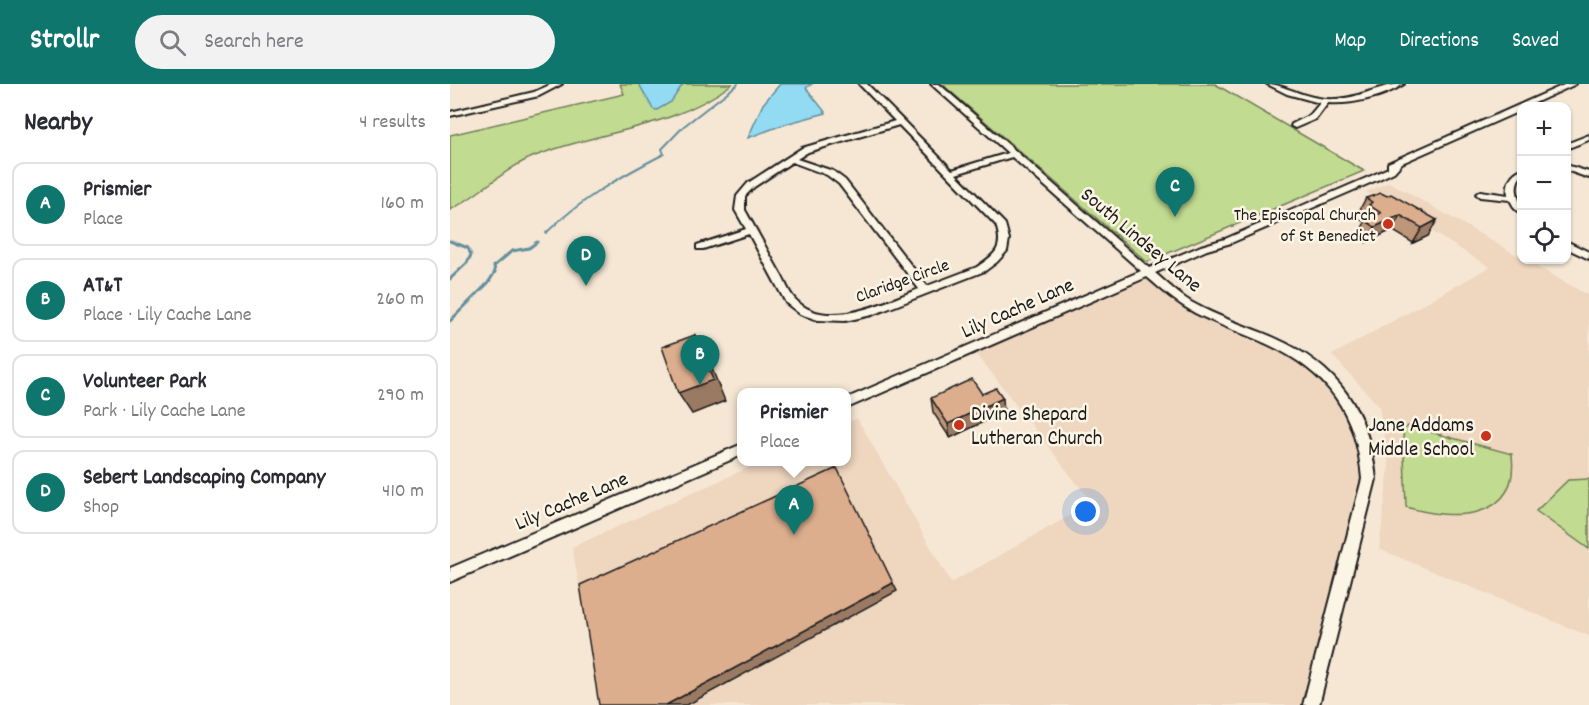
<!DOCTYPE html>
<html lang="en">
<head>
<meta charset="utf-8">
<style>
	body { margin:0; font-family:Dekko,sans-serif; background:#f2f2f3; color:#2b2b33 }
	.controls { position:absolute; right:18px; top:18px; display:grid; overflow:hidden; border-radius:12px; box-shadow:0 2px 4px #0004 }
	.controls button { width:54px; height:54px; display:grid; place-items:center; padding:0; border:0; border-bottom:2px solid #e1e1e2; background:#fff; color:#2b2b33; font:30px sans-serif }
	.you { position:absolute; left:636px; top:428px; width:21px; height:21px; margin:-15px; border:4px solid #fff; border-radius:50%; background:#1a73e8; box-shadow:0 0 0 9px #1a73e833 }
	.badge { display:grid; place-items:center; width:39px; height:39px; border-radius:50%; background:#0f766e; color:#fff; font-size:20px; font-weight:700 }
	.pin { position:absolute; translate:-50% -50px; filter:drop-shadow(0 2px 3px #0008) }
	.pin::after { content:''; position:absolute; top:32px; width:21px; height:18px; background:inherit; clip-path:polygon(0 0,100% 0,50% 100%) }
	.popup { position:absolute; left:287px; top:304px; width:114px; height:78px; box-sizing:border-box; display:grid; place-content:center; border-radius:12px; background:#fff; filter:drop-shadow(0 2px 4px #0005); font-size:20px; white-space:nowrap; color:#7c7c81 }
	.popup b { font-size:22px; color:#2b2b33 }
	.popup::after { content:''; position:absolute; left:50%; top:100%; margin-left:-12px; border:12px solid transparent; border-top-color:#fff }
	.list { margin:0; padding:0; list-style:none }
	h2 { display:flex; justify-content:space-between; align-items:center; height:78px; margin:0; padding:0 24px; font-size:26px }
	h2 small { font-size:20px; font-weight:400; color:#7c7c81 }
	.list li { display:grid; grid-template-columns:39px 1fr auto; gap:18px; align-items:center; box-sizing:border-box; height:84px; margin:0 12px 12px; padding:0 12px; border:2px solid #e1e1e2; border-radius:12px }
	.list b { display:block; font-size:22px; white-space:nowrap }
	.list p { margin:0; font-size:20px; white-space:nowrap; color:#7c7c81 }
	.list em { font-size:20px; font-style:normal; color:#7c7c81 }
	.icon { flex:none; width:33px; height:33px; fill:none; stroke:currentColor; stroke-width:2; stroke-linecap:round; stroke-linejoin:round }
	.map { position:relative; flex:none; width:1139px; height:621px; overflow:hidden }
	header { display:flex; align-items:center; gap:36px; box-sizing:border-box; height:84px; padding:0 30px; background:#0f766e; color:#fff }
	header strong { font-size:28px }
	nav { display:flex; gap:33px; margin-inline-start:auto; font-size:21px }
	.search { width:420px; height:54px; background:#f2f2f3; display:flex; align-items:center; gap:15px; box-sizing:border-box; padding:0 21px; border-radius:33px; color:#7c7c81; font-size:22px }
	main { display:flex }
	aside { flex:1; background:#fff }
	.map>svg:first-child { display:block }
	.built { fill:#eed6bf }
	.green { fill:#c1db91; stroke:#6e7c56; stroke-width:1.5 }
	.water { fill:#92dbf3; stroke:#638f9d; stroke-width:1.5 }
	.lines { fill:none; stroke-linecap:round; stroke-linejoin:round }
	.stream-far1 { stroke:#638f9d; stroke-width:2 }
	.stream { stroke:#638f9d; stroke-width:3 }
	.minor-casing { stroke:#1c1c1c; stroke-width:4 }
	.minor { fill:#fcf5e5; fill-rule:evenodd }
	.wall { fill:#be967a; stroke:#1c1c1c; stroke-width:1.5 }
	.shaded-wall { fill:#9b7a63; stroke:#1c1c1c; stroke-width:1.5 }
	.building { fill:#ddae8e; stroke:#1c1c1c; stroke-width:1.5 }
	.poi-dot { fill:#c8321e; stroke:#fcf5e5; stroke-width:2 }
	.labels { text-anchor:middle; stroke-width:5; stroke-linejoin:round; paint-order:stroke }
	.far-poi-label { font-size:18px; fill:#1c1c1c; stroke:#fcf5e5; text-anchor:end }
	.far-street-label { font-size:18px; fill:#1c1c1c; stroke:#fcf5e5 }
	.street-label { font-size:21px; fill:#1c1c1c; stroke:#fcf5e5 }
	.poi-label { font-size:21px; fill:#1c1c1c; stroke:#fcf5e5; text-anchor:start }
</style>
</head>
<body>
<header>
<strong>Strollr</strong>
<div class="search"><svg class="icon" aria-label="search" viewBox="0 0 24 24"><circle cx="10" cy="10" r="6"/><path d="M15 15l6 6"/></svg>Search here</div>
<nav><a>Map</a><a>Directions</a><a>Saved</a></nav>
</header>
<main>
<aside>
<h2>Nearby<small>4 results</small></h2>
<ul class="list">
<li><span class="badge">A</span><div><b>Prismier</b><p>Place</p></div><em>160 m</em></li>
<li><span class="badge">B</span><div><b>AT&amp;T</b><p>Place · Lily Cache Lane</p></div><em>260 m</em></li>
<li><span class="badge">C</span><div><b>Volunteer Park</b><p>Park · Lily Cache Lane</p></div><em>290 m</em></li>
<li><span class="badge">D</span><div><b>Sebert Landscaping Company</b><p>Shop</p></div><em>410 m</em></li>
</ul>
</aside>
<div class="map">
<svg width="1139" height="621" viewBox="0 0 1139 621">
	<rect width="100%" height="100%" fill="#f6e7d4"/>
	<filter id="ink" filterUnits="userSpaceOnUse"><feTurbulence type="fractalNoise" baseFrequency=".0167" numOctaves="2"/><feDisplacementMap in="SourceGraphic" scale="12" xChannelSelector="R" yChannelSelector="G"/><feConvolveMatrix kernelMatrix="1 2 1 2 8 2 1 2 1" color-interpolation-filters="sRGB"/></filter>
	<g filter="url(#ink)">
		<g class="built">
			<polygon points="939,98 1139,212 1139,552 929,465 939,382 929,322 882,271 1040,183 916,108"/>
			<polygon points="698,193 726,217 746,231 823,261 868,291 887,312 901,333 914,388 853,621 151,621 122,463 311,378 397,378 397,339 407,334 501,499 642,419 526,269"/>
		</g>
		<g class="green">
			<path d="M170 0H282C224 45 151 46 85 72 54 84 30 111 0 126V51L174 10Z"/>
			<polygon points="492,0 765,0 914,87 697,178"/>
			<path d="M958 342 1062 370C1070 438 1003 437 956 423L953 346Z"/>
			<polygon points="1139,395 1139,465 1086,427 1118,396"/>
		</g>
		<g class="water">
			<polygon points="189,0 233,0 221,18 207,26 203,25"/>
			<polygon points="330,0 362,0 356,4 376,29 335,40 298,54 313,20"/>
		</g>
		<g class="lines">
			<path class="stream-far1" d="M96 149C131 115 171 92 214 70L212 65 234 42 288 0"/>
			<g class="stream">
				<polyline points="0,157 18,164 21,171 17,179 0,195"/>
				<polyline points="0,237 38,199 45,188 44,182 62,167 79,164 87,158"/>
			</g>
			<defs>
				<g id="minor">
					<polygon points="102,0 112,0 89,12 0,32 0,28 84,8"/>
					<path d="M409 0H417L502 86 558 69 481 0H489L699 184 751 162 775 155 921 92 938 84V79L1116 0H1126L1078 22H1072V26L952 79 944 88 927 96 781 159 757 166 705 189C717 199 728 210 741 218 767 233 797 242 825 254 888 282 919 327 926 395L869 621H853L912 395C907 329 878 288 817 260 793 249 768 241 745 229 727 219 712 206 697 193L397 324V314L691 187 562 73 506 90 555 140 559 155 557 167 547 178 535 187 422 231 395 237 368 236 350 230 336 219 299 150 253 165H247V161L296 145 285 126 287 112 298 99 352 64 445 37ZM449 41 546 141C554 164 546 170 527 183L477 202 395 96 383 87 347 75 358 68ZM342 78 377 91 389 100 469 205C435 218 374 249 344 214 338 207 335 197 330 189 318 168 307 147 295 126V112L304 103Z"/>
					<path d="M817 0C828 0 834 4 844 7 857 12 871 16 885 15 909 15 930 0 954 0 934 13 902 21 878 19L866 35 845 44 841 42 842 40 860 31 870 19 837 10Z"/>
					<polygon points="1139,51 1139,56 1116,65 1116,60"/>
					<polygon points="1116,81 1139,88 1139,94 1116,86"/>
					<path d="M1072 85V91C1060 104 1072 116 1072 131L1065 125 1060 116 1030 113 1026 110 1030 107 1058 111C1056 99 1061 89 1072 85Z"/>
					<polygon points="1116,157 1139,168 1139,175 1116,164"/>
					<polygon points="292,360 292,371 0,498 0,484"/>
				</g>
			</defs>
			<use href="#minor" class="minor-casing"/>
			<use href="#minor" class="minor"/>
		</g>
		<g class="wall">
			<polygon points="916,114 987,136 978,152 963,159 942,146 917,158 908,152 915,138 911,136 913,132 908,129"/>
			<polygon points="532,310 554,328 500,354 483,328 481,314"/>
		</g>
		<g class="shaded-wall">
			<polygon points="950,131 942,146 917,158 925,143"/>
			<polygon points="987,136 978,152 963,159 972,144"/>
			<polygon points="245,251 257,272 275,317 242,330 228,309"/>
			<polygon points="553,314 554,328 500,354 498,340"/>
			<polygon points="443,499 447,507 237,621 216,621"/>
		</g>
		<g class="building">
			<polygon points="931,109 937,112 941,110 987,136 972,144 950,131 925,143 916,137 931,129 919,121 922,118 916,114"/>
			<polygon points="245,251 263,296 228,309 212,263"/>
			<polygon points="522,295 532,310 546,304 553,314 498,340 481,314"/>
			<polygon points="387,384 443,499 216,621 149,621 130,501"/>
		</g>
	</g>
	<g class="poi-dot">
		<circle cx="938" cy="140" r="6"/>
		<circle cx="509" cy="341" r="6"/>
		<circle cx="1036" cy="352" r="6"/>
	</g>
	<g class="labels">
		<g class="far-poi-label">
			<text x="926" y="136">The Episcopal Church<tspan x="926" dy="21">of St Benedict</tspan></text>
		</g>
		<g class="far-street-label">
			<text transform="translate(452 196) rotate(-20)" y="6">Claridge Circle</text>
		</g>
		<g class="street-label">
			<text transform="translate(692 155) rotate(40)" y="7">South Lindsey Lane</text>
			<text transform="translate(567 223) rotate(-24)" y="7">Lily Cache Lane</text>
			<text transform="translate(121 416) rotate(-23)" y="7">Lily Cache Lane</text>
		</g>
		<g class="poi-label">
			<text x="521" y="336">Divine Shepard<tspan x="521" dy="24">Lutheran Church</tspan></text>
			<text x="1024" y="347" text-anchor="end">Jane Addams<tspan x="1024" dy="24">Middle School</tspan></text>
		</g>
	</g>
</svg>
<div class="controls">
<button>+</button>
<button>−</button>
<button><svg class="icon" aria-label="locate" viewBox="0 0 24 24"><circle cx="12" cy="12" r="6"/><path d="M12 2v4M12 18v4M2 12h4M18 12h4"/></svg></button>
</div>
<div class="you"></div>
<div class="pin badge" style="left:344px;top:451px">A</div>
<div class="popup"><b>Prismier</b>Place</div>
<div class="pin badge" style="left:250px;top:301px">B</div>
<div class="pin badge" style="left:725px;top:133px">C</div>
<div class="pin badge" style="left:136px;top:202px">D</div>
</div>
</main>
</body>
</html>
